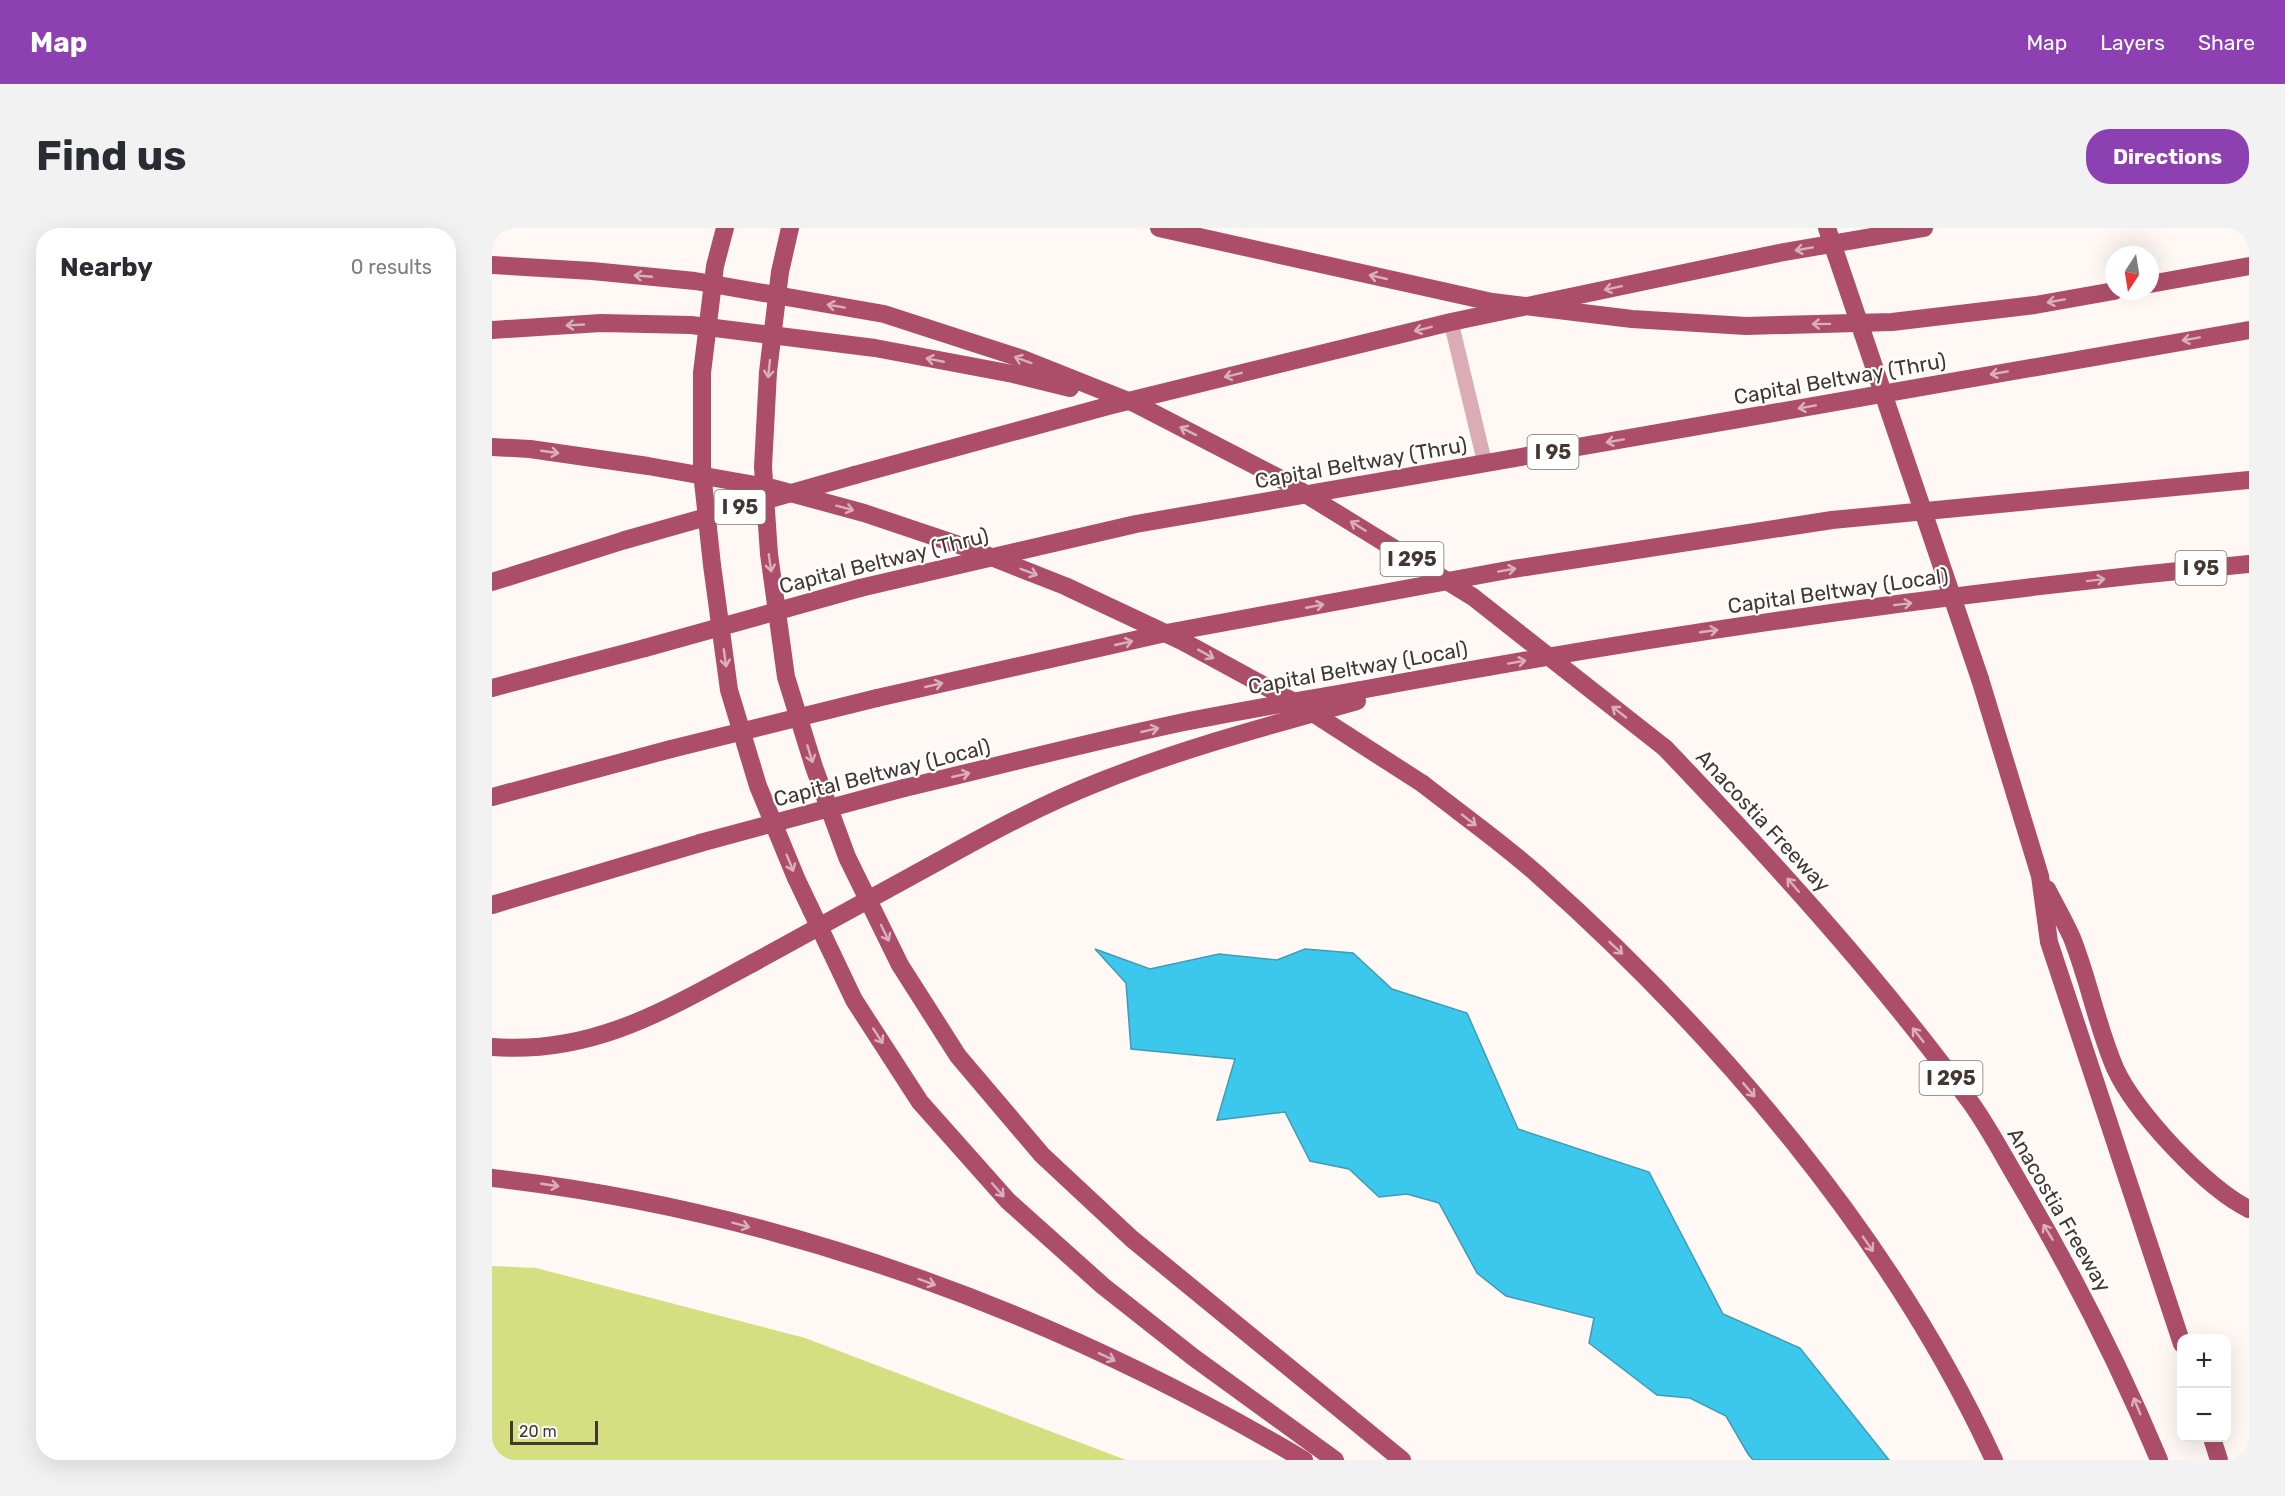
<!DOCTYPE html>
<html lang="en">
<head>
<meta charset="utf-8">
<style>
	body { margin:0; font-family:Rubik,sans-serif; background:#f2f2f3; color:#2b2b33 }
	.controls { position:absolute; right:18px; bottom:18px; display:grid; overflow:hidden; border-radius:12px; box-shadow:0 6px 24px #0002 }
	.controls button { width:54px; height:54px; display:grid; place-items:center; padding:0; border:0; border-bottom:2px solid #e1e1e2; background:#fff; color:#2b2b33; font:30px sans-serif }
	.compass { position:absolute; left:1613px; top:18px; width:54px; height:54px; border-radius:50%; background:#fff; box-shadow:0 6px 24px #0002; rotate:192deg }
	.scale { position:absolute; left:18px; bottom:15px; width:88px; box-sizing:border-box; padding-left:6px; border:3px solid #443730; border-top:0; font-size:16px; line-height:21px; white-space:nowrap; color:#443730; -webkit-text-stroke:4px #fff; paint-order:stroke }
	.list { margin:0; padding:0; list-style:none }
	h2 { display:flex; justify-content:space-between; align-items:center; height:78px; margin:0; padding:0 24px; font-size:26px }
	h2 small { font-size:20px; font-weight:400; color:#7c7c81 }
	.map { position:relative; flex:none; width:1757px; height:1232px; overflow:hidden; border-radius:24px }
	header { display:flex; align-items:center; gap:36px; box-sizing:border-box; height:84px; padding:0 30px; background:#8c40b1; color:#fff }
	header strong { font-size:28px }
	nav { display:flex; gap:33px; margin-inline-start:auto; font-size:21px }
	.intro { display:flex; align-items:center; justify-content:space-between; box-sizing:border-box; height:144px; padding:0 36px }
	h1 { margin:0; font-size:42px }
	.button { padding:15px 27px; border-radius:24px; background:#8c40b1; color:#fff; font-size:21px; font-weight:700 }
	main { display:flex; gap:36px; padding:0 36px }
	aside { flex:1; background:#fff; border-radius:24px; box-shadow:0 6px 24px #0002 }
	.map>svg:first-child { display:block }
	.green { fill:#d4df81 }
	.water { fill:#3cc8ec; stroke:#3e9cb4; stroke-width:1.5 }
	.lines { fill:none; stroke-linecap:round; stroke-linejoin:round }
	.lane { stroke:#dbacb6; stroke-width:15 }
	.highway { stroke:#ac4e69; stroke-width:18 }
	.highway-bridge { stroke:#ac4e69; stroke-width:18 }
	.oneway { stroke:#daafbc }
	.labels { text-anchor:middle; stroke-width:4.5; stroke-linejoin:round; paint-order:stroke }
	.shield { fill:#fff; stroke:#7c736e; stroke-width:1.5 }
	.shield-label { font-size:20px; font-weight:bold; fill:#443730 }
	.street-label { font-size:21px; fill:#443730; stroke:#fff }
</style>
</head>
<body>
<header>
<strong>Map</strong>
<nav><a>Map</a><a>Layers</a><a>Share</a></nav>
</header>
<div class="intro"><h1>Find us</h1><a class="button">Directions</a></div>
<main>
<aside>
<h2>Nearby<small>0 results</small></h2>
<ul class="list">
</ul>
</aside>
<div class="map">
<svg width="1757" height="1232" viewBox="0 0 1757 1232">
	<rect width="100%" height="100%" fill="#fff8f5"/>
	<polygon class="green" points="0,1038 44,1040 313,1110 634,1232 0,1232"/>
	<polygon class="water" points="603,721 658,741 727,726 785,732 813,721 861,725 900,761 975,785 1026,901 1157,944 1231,1086 1308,1120 1397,1232 1261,1232 1256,1226 1234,1188 1198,1170 1165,1167 1097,1115 1102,1090 1014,1068 985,1045 947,975 915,966 887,969 857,941 818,933 793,884 725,892 743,831 639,821 634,755"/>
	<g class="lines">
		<polyline class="lane" points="959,94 993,236"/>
		<g class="highway">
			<polyline points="233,0 223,38 210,145 210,244 220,337 237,462 266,558 304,650 362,772 428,874 516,973 611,1058 701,1129 843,1232"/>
			<polyline points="298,0 288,44 276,144 271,239 277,326 294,449 322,539 355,629 408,737 466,828 550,927 640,1011 910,1232"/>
			<polyline points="1658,56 1757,38"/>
			<polyline points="363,247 616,178 959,94 1287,25 1432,0"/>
			<polyline points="0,354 133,312"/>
			<polyline points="368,360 644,296 1757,102"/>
			<polyline points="1488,451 1548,648 1557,714 1690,1116"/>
			<polyline points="0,460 153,420"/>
			<polyline points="385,470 669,406 1021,341 1340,292 1757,252"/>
			<path d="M1173 520C1281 633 1386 748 1479 875 1497 900 1512 929 1528 956 1581 1046 1627 1136 1667 1232"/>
			<path d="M931 556C969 586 1009 614 1045 646 1226 807 1400 1010 1502 1232"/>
			<path d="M412 560C505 538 598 514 692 494 761 480 832 469 901 456 1184 404 1470 363 1757 336"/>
			<polyline points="0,569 179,521"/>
			<path d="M447 633C499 604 551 576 607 554 689 521 779 497 865 473"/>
			<path d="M1555 661C1563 677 1573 694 1580 710 1597 753 1605 798 1623 840 1642 883 1715 961 1757 981"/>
			<polyline points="0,677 208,615"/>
			<path d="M0 819C102 827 175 781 261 735"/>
			<path d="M0 950C287 982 564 1085 812 1232"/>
			<polyline points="1720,1210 1727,1232"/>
		</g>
		<g class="highway-bridge">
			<polyline points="667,0 1000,74 1140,91 1254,98 1400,94 1543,77 1622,63"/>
			<polyline points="1335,0 1488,451"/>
			<polyline points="0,37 100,43 203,53 392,86 531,131 644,176 789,251 981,369 1173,520"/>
			<polyline points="0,102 109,95 199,97 383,120 521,146 578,160"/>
			<polyline points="0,219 38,221 156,238 280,260 372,285 479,321 573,358 690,413 813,480 931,556"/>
			<polyline points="133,312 363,247"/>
			<polyline points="153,420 368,360"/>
			<polyline points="179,521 385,470"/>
			<polyline points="208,615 412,560"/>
			<polyline points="261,735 447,633"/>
		</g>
	</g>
	<defs><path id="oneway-shaft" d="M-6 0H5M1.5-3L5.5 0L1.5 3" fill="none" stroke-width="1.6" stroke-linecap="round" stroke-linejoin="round" transform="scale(1.5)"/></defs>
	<g class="oneway">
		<use href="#oneway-shaft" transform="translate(1312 21) rotate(170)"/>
		<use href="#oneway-shaft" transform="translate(151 48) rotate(-175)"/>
		<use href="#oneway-shaft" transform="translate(886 49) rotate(-167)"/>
		<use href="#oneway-shaft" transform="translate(1121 60) rotate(168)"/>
		<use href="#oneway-shaft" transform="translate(1564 73) rotate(170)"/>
		<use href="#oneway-shaft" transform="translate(344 78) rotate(-170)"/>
		<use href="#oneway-shaft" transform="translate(1329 96) rotate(179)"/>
		<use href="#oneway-shaft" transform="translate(83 97) rotate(177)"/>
		<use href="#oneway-shaft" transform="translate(931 101) rotate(166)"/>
		<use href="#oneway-shaft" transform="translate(1699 111) rotate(170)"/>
		<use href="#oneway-shaft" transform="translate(443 132) rotate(-169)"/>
		<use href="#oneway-shaft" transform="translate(531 132) rotate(-160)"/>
		<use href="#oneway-shaft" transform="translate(277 141) rotate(96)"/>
		<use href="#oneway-shaft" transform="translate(1507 145) rotate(170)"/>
		<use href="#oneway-shaft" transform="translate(741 147) rotate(166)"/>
		<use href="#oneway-shaft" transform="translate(1315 179) rotate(170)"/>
		<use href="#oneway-shaft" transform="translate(696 203) rotate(-153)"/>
		<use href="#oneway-shaft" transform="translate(1123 213) rotate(170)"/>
		<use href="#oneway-shaft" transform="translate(58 224) rotate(8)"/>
		<use href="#oneway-shaft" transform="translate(353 280) rotate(15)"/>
		<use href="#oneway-shaft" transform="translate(866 298) rotate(-148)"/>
		<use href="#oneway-shaft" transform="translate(278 335) rotate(82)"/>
		<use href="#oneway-shaft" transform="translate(1015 342) rotate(-10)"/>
		<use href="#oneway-shaft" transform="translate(537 344) rotate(21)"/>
		<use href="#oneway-shaft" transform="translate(1604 352) rotate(-7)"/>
		<use href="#oneway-shaft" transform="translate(1411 376) rotate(-7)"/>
		<use href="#oneway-shaft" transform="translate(823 378) rotate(-11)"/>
		<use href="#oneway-shaft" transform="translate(1217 403) rotate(-8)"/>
		<use href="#oneway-shaft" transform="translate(632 415) rotate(-13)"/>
		<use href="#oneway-shaft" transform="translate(714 426) rotate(29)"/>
		<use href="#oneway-shaft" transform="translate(233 430) rotate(82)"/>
		<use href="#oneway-shaft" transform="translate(1025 434) rotate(-10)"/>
		<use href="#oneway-shaft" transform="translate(442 457) rotate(-13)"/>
		<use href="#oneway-shaft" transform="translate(1127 484) rotate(-142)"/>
		<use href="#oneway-shaft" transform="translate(658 502) rotate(-13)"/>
		<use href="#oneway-shaft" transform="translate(318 526) rotate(73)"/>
		<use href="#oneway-shaft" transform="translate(469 547) rotate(-13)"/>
		<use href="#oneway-shaft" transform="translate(977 592) rotate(38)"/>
		<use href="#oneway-shaft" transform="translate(298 635) rotate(68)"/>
		<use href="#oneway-shaft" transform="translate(1301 657) rotate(-131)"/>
		<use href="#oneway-shaft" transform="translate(393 705) rotate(64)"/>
		<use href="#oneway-shaft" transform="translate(1124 720) rotate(43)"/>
		<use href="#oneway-shaft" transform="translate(1426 807) rotate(-128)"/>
		<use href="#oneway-shaft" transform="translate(386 808) rotate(57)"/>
		<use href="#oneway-shaft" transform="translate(1257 862) rotate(50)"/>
		<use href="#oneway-shaft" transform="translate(58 957) rotate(8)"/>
		<use href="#oneway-shaft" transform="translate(506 962) rotate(49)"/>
		<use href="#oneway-shaft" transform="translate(249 997) rotate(15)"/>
		<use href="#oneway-shaft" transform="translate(1556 1004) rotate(-121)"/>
		<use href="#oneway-shaft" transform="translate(1376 1016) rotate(55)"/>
		<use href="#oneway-shaft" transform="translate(435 1054) rotate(20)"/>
		<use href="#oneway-shaft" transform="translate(615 1129) rotate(25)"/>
		<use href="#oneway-shaft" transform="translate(1645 1178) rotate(-112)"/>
	</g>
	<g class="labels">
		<g class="shield">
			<rect x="1035.5" y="207" width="51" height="34" rx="4.5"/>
			<rect x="222.5" y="262" width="51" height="34" rx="4.5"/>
			<rect x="888.5" y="314" width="63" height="34" rx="4.5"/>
			<rect x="1683.5" y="323" width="51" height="34" rx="4.5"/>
			<rect x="1427.5" y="833" width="63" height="34" rx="4.5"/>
		</g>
		<g class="shield-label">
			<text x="1061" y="231">I 95</text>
			<text x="248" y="286">I 95</text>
			<text x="920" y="338">I 295</text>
			<text x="1709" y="347">I 95</text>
			<text x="1459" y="857">I 295</text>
		</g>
		<g class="street-label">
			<text transform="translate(1348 151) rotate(-10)" y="7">Capital Beltway (Thru)</text>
			<text transform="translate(869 235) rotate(-10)" y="7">Capital Beltway (Thru)</text>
			<text transform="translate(392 333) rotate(-14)" y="7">Capital Beltway (Thru)</text>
			<text transform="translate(1346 363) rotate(-8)" y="7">Capital Beltway (Local)</text>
			<text transform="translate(866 440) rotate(-10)" y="7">Capital Beltway (Local)</text>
			<text transform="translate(390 545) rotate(-14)" y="7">Capital Beltway (Local)</text>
			<text transform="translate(1271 593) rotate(47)" y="7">Anacostia Freeway</text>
			<text transform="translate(1567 982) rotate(60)" y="7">Anacostia Freeway</text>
		</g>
	</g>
</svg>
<div class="controls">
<button>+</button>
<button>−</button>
</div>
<svg class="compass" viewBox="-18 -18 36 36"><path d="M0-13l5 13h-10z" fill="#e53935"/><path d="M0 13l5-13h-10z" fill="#7c7c81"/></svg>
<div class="scale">20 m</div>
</div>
</main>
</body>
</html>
